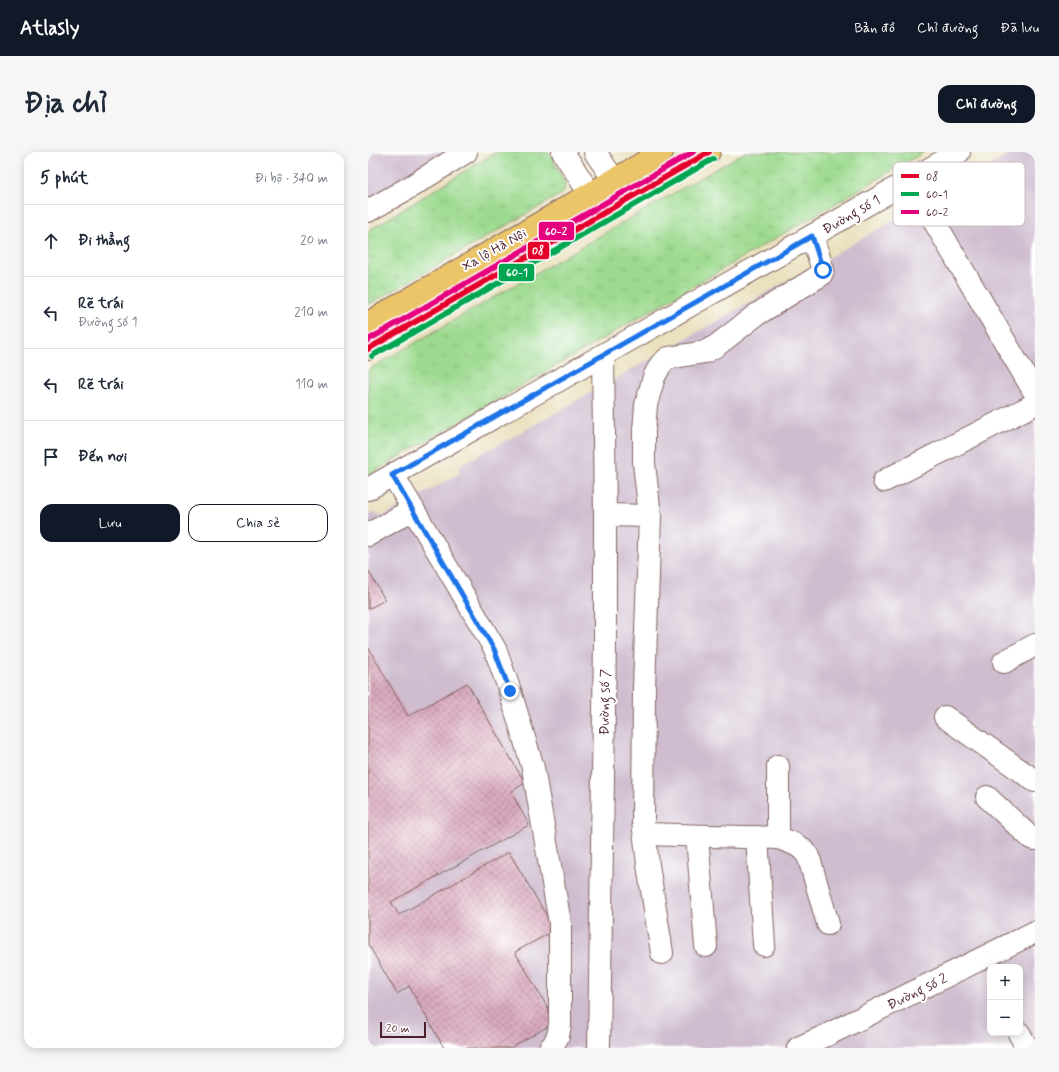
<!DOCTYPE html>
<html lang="vi">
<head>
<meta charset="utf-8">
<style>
	body { margin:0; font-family:Mynerve,sans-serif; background:#f6f6f7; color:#1f2937 }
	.controls { position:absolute; right:12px; bottom:12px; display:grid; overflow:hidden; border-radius:8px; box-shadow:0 2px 10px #0003 }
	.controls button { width:36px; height:36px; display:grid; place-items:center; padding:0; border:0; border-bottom:1px solid #e0e1e3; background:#fff; color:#1f2937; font:20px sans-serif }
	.scale { position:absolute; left:12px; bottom:10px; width:46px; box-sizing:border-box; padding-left:4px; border:2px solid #4a1f2b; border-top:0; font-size:11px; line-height:14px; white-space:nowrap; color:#4a1f2b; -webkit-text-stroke:3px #fff; paint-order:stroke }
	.stop { position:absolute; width:12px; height:12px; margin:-9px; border:3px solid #1a73e8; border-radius:50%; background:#fff }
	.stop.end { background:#1a73e8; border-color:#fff; box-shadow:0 1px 4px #0008 }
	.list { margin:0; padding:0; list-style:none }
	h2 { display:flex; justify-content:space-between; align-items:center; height:52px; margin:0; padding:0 16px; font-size:17px }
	h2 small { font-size:13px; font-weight:400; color:#747a83 }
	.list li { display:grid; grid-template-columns:26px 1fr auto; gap:12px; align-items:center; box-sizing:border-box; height:72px; padding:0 16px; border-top:1px solid #e0e1e3 }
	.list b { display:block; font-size:15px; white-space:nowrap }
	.list p { margin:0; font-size:13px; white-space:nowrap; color:#747a83 }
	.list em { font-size:13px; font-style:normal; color:#747a83 }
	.actions { display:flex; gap:8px; padding:12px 16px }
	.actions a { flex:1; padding:9px 0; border:1px solid #111827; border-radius:12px; text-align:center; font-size:14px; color:#111827 }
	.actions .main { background:#111827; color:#fff }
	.icon { flex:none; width:22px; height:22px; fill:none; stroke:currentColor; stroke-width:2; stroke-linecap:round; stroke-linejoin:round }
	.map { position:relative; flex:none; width:667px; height:896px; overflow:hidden; border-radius:12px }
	header { display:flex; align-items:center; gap:24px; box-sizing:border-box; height:56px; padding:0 20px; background:#111827; color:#fff }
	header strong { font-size:19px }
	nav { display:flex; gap:22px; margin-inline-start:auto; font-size:14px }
	.intro { display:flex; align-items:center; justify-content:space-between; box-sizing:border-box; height:96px; padding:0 24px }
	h1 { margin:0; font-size:28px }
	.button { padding:10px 18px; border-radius:12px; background:#111827; color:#fff; font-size:14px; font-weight:700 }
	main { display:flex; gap:24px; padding:0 24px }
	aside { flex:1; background:#fff; border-radius:12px; box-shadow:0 2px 10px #0003 }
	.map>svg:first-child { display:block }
	.industrial { fill:#cfbdcf; fill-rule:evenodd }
	.grass { fill:url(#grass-tufts); stroke:#747c5d }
	.building { fill:url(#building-cross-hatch) }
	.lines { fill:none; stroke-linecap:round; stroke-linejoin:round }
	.minor-casing { stroke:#82635f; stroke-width:24 }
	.highway-casing { stroke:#82635f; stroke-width:24 }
	.minor { stroke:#fff; stroke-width:22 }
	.highway { stroke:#ecc569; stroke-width:22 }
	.bus-1-casing { stroke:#fff; stroke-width:9 }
	.bus-2-casing { stroke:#fff; stroke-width:9 }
	.bus-3-casing { stroke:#fff; stroke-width:9 }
	.bus-1 { stroke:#e4002b; stroke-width:6 }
	.bus-2 { stroke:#00a651; stroke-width:6 }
	.bus-3 { stroke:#e5007d; stroke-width:6 }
	.route { stroke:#1a73e8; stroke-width:5 }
	.labels { text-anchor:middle; stroke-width:4; stroke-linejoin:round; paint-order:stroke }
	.street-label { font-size:14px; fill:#4a1f2b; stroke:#fff }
	.key { fill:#fff; stroke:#c9bcbf; stroke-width:1 }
	.key-label { font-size:11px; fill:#4a1f2b }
	.line-badge { stroke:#fff; stroke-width:1.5 }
	.badge-label { font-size:11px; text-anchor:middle; font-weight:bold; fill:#fff }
</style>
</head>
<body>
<header>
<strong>Atlasly</strong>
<nav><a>Bản đồ</a><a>Chỉ đường</a><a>Đã lưu</a></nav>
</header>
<div class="intro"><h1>Địa chỉ</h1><a class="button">Chỉ đường</a></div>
<main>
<aside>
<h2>5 phút<small>Đi bộ · 340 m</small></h2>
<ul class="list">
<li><svg class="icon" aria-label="ahead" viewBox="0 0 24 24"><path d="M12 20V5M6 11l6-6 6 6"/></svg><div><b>Đi thẳng</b></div><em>20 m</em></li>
<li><svg class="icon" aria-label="left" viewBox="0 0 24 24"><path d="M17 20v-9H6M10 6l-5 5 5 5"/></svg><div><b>Rẽ trái</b><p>Đường số 1</p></div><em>210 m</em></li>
<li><svg class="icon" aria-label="left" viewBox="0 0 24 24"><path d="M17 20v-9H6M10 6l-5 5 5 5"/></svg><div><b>Rẽ trái</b></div><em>110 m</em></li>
<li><svg class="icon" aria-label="arrive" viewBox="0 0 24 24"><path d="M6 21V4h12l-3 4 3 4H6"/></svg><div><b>Đến nơi</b></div></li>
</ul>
<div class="actions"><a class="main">Lưu</a><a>Chia sẻ</a></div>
</aside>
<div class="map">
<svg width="667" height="896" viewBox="0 0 667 896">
	<defs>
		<pattern id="grass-tufts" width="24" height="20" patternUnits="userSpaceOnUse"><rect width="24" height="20" fill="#9dda8f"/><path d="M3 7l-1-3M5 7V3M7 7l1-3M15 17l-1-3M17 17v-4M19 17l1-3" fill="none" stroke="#89bb7c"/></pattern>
		<pattern id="building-cross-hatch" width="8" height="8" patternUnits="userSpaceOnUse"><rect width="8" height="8" fill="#daaabf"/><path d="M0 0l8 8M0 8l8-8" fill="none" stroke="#b38a9b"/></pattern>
	</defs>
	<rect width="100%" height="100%" fill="#fff"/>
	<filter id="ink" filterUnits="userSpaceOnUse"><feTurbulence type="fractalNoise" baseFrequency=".025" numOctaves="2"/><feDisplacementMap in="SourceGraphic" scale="8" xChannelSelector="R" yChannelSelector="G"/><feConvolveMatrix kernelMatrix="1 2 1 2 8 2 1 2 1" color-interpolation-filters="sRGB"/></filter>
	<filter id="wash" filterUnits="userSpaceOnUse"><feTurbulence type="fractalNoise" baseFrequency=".012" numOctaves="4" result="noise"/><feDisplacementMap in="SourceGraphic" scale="16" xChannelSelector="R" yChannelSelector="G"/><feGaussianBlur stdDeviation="0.9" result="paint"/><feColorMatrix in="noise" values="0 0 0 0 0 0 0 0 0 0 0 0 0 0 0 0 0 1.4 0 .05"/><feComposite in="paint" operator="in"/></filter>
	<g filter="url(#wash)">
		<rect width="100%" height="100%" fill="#eae1bf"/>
		<g class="industrial">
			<polygon points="0,0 81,0 0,49"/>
			<path d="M646 0H667V896H0V363L5 360 15 364 91 322 92 313 150 282ZM622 815H652V881H622Z"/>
		</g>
		<g class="grass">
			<polygon points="128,0 181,0 196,29 197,35 195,41 0,153 0,79"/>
			<polygon points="377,0 556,0 0,323 0,218"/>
		</g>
		<g id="blocks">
			<g class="building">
				<polygon points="0,418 17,448 0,457"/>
				<polygon points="0,495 40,564 99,531 157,631 143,640 161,673 23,750 31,763 141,700 187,778 147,800 188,870 142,896 76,896 41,834 29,842 0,792"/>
			</g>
		</g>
	</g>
	<g filter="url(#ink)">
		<use href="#blocks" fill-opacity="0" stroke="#82635f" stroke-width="1"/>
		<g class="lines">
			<defs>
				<g id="minor">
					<polyline points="195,0 222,42"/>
					<polyline points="227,0 246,28"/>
					<polyline points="542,28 667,241"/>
					<polyline points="0,59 42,35 98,0"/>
					<polyline points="25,323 127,497 142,539 165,616 192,771 192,873 190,884 184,895 182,896"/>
					<polyline points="516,329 667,252"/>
					<polyline points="0,337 591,0"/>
					<polyline points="237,363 282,364 276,311 276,279 278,253 286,225 293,212 300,206 337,200 348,194 388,163 443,129 453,123 455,118 444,84"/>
					<polyline points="282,364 276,537 275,669 280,713 294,801"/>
					<polyline points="0,383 45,357"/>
					<polyline points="636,510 667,493"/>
					<polyline points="577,565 667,629"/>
					<polyline points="619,645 663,686 667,687"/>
					<polyline points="277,682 410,686 410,614"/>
					<polyline points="329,684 338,794"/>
					<polyline points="389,685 396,793"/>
					<path d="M410 686C423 690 435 694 441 706L460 772"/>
					<polyline points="651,881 659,896"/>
					<polyline points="231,896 237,490 237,363 235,204"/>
					<polyline points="430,896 457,884 667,780"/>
				</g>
				<g id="highway">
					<polyline points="0,171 294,0"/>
					<polyline points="0,197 341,0"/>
				</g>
			</defs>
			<use href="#minor" class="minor-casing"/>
			<use href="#highway" class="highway-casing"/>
			<use href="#minor" class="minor"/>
			<use href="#highway" class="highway"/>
			<defs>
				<polyline id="bus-1" points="0,197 341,0"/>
				<polyline id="bus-2" points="4,204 345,7"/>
				<polyline id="bus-3" points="0,188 325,0"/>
			</defs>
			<use href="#bus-1" class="bus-1-casing"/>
			<use href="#bus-2" class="bus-2-casing"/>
			<use href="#bus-3" class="bus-3-casing"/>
			<use href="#bus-1" class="bus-1"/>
			<use href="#bus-2" class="bus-2"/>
			<use href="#bus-3" class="bus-3"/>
		</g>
	</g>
	<g class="lines" filter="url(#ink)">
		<polyline class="route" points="142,539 126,497 24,323 444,84 455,118"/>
	</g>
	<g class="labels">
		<g class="street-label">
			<text transform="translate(483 62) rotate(-30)" y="5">Đường số 1</text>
			<text transform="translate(126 97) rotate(-30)" y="5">Xa lộ Hà Nội</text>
			<text transform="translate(236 550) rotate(-89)" y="5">Đường số 7</text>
			<text transform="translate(549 839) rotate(-26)" y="5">Đường số 2</text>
		</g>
	</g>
	<rect x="525" y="10" width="132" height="64" rx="6" class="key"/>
	<rect x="533" y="22" width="18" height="4" fill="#e4002b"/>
	<rect x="533" y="40" width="18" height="4" fill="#00a651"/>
	<rect x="533" y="58" width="18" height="4" fill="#e5007d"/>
	<g class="key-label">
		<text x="558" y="28">08</text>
		<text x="558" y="46">60-1</text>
		<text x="558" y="64">60-2</text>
	</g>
	<g class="line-badge">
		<rect x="170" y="69" width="37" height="20" rx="4" fill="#e5007d"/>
		<rect x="159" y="89" width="23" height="19" rx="4" fill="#e4002b"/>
		<rect x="130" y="111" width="37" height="19" rx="4" fill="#00a651"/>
	</g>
	<g class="badge-label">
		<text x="188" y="83">60-2</text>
		<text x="170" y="102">08</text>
		<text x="149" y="124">60-1</text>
	</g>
</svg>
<div class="controls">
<button>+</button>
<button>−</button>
</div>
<div class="scale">20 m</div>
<div class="stop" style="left:455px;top:118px"></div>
<div class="stop end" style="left:142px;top:539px"></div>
</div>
</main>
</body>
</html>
